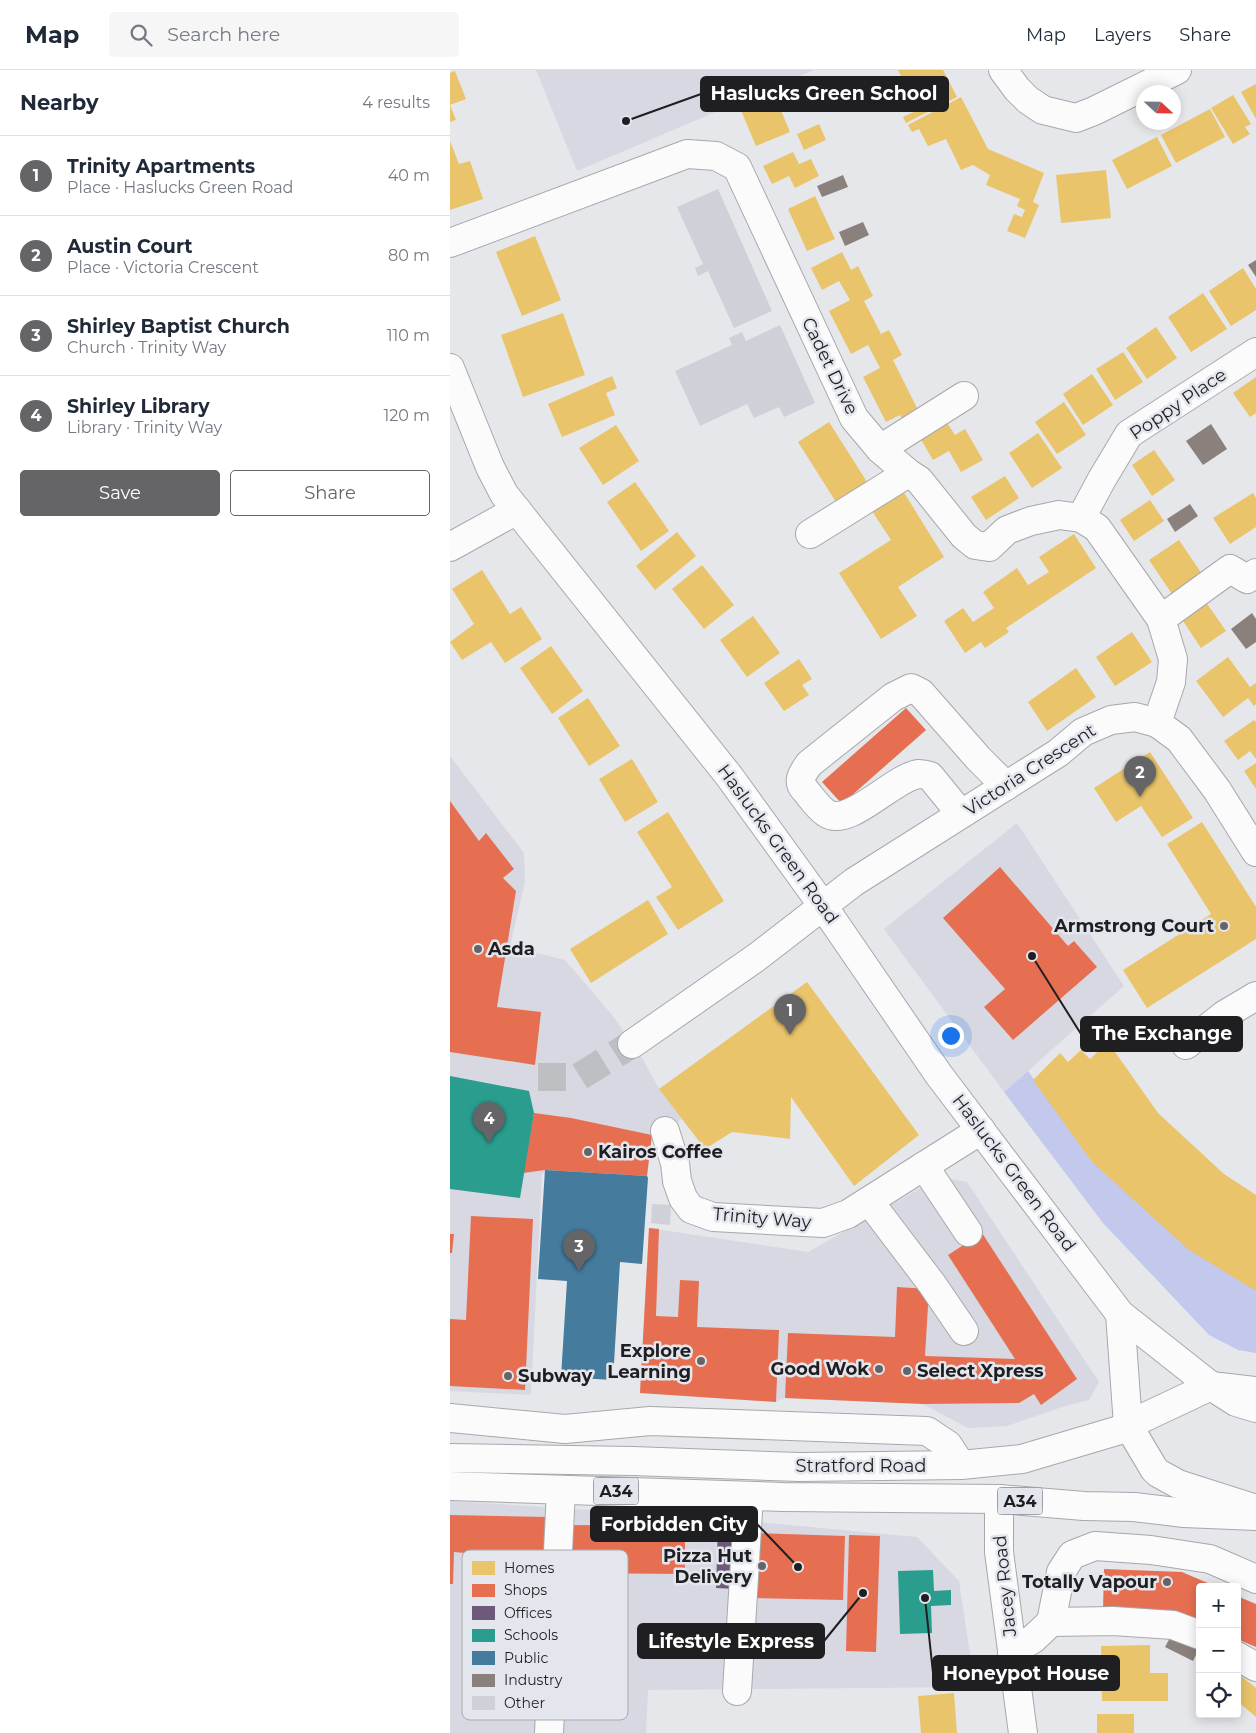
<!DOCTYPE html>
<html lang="en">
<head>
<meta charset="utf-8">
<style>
	body { margin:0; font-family:Montserrat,sans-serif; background:#f6f6f7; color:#1f2937 }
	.controls { position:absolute; right:15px; bottom:15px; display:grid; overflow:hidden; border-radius:5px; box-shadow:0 2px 12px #0003 }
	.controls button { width:45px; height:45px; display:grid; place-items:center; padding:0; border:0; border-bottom:1px solid #e0e1e3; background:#fff; color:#1f2937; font:25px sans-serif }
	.compass { position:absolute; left:686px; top:15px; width:45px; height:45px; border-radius:50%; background:#fff; box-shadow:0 2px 12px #0003; rotate:112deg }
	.you { position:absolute; left:500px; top:965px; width:18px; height:18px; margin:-12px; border:4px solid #fff; border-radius:50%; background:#1a73e8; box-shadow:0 0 0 8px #1a73e833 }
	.badge { display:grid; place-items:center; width:32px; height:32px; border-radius:50%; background:#656568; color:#fff; font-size:16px; font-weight:700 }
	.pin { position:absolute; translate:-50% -41px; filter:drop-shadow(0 1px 2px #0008) }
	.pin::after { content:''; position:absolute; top:26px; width:18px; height:15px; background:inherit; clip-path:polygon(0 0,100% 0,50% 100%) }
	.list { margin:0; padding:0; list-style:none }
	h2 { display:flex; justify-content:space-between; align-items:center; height:65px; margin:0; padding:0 20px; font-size:21px }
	h2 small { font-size:16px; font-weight:400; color:#747a83 }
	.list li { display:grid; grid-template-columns:32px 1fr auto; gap:15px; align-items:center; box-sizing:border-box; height:80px; padding:0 20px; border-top:1px solid #e0e1e3 }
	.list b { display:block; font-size:19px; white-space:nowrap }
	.list p { margin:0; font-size:16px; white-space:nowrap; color:#747a83 }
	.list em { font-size:16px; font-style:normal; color:#747a83 }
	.actions { display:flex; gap:10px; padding:15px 20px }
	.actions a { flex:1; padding:11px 0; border:1px solid #656568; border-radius:5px; text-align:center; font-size:18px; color:#656568 }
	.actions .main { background:#656568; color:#fff }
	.icon { flex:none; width:28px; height:28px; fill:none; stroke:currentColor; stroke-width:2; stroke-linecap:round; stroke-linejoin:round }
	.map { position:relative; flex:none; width:806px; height:1663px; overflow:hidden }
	header { display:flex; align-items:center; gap:30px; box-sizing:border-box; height:70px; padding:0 25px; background:#fff; border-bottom:1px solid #e0e1e3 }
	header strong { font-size:24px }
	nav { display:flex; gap:28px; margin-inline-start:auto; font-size:18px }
	.search { width:350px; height:45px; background:#f6f6f7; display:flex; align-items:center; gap:12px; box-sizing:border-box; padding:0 18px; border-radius:5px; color:#747a83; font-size:19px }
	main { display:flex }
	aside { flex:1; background:#fff }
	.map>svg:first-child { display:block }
	.built { fill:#d7d8e2 }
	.green { fill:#c3c8ed }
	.homes { fill:#e9c46a }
	.shops { fill:#e76f51 }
	.offices { fill:#6d597a }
	.schools { fill:#2a9d8f }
	.public { fill:#457b9d }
	.industry { fill:#8a817c }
	.building { fill:#cfd0d8 }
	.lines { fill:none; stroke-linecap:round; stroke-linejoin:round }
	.minor-tunnel { stroke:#bebfc3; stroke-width:28; stroke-dasharray:28 14; stroke-linecap:butt }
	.minor-casing { stroke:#a7a8ab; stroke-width:30 }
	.highway-casing { stroke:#a7a8ab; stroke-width:30 }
	.minor { stroke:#fbfbfc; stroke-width:28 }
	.highway { stroke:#fbfbfc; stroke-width:28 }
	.poi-dot { fill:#656568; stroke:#e4e6ed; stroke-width:2 }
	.labels { text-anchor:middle; stroke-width:5; stroke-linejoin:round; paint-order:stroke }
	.shield { fill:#e4e6ed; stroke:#5a5b5f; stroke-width:1 }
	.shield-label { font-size:16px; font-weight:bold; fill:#1f1f22 }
	.street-label { font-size:18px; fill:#1f1f22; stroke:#e4e6ed }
	.poi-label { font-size:18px; font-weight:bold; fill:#1f1f22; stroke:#e4e6ed; text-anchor:end }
	.key { fill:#e4e6ed; stroke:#a9aab0; stroke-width:1 }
	.key-label { font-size:14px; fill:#1f1f22 }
	.leader { fill:none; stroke:#1f1f22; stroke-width:2 }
	.callout-dot { fill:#1f1f22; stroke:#e4e6ed; stroke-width:2 }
	.callout { fill:#1f1f22; stroke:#1f1f22; stroke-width:2 }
	.callout-label { font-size:19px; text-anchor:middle; font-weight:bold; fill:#fff }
</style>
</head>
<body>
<header>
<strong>Map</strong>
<div class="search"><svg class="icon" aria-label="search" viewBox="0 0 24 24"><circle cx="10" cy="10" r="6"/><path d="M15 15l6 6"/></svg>Search here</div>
<nav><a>Map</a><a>Layers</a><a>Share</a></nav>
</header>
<main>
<aside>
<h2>Nearby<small>4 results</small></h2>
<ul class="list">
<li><span class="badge">1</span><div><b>Trinity Apartments</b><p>Place · Haslucks Green Road</p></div><em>40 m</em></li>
<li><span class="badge">2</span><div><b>Austin Court</b><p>Place · Victoria Crescent</p></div><em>80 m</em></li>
<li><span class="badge">3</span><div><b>Shirley Baptist Church</b><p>Church · Trinity Way</p></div><em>110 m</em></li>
<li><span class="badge">4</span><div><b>Shirley Library</b><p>Library · Trinity Way</p></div><em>120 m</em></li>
</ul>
<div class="actions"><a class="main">Save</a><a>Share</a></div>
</aside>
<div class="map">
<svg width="806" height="1663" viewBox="0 0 806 1663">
	<rect width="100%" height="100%" fill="#e6e7eb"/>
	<g class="built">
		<polygon points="86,0 364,0 127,101"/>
		<polygon points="0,686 74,783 75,812 60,876 115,890 163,946 194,991 209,1019 232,1049 215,1061 202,1065 197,1106 92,1103 81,1325 0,1321"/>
		<polygon points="567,753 674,916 554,1022 434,859"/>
		<polygon points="490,1107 517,1112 649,1312 639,1330 612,1337 557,1356 518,1358 473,1334 335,1328 326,1332 190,1323 199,1158 358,1182"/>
		<polygon points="0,1431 265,1448 467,1467 509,1511 525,1617 198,1620 196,1663 0,1663"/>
	</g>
	<polygon class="green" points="578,1001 642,1092 806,1221 806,1283 788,1280 759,1265 653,1153 554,1022"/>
	<g class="homes">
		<polygon points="448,0 493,0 507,27 456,53 453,47 479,35 468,14 457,19"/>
		<polygon points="5,1 16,29 0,35 6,50 0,52 0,3"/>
		<polygon points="806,14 806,49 791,22"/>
		<polygon points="324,24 340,62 306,76 290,38"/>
		<polygon points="783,25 801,54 795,57 800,64 783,74 761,38"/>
		<polygon points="511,27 538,79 594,103 583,132 589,135 575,168 557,161 564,144 572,147 575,140 567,136 570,129 536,115 540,105 523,95 511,100 496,69 478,76 469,59 462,62 458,55"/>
		<polygon points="760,39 775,67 726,93 711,65"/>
		<polygon points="369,54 376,70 354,80 347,64"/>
		<polygon points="707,67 722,96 677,119 662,90"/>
		<polygon points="0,71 9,94 20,91 33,129 0,140"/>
		<polygon points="343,82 349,94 361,89 369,106 345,118 339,106 322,114 313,96"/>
		<polygon points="656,100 661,148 611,153 606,105"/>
		<polygon points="365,126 385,169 357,181 338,139"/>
		<polygon points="85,166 111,230 72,246 46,182"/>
		<polygon points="392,182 401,200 408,196 423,226 414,231 431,264 439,260 452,285 443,290 470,344 454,353 450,345 436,352 413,307 430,298 418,275 401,284 379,241 400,230 389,211 372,220 361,198"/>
		<polygon points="793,198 806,219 806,240 781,256 759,221"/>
		<polygon points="753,223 777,259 741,282 718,247"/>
		<polygon points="113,243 135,305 73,327 51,265"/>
		<polygon points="706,257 727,288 697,309 676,278"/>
		<polygon points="673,282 693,312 665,330 646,299"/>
		<polygon points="642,304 663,335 633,355 613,324"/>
		<polygon points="162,306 167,318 156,323 165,345 112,367 98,334"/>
		<polygon points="806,307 806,343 800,347 783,323"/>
		<polygon points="614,332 636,365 607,384 585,352"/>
		<polygon points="379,352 417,412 386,432 348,372"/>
		<polygon points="497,353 505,365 515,359 533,390 511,402 499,381 483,390 470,368"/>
		<polygon points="166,355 189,391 153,415 129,378"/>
		<polygon points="588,363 612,398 582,418 559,383"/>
		<polygon points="704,380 725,410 702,426 682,395"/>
		<polygon points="555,406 569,428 536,450 521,427"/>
		<polygon points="185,412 219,461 191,481 157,432"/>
		<polygon points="453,421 494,487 448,517 467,546 431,569 389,503 441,470 422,441"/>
		<polygon points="803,423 806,428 806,457 780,474 763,448"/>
		<polygon points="700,430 714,451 684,471 670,450"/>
		<polygon points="227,462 246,486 205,520 186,496"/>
		<polygon points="624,464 646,498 556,558 559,562 535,578 531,572 515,583 494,551 513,538 523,552 544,538 533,522 567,498 578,515 599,502 589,487"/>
		<polygon points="729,470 752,504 722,524 699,490"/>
		<polygon points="252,495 284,535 254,559 222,519"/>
		<polygon points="32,500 60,544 71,537 92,569 55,593 41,572 12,590 0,572 24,554 2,519"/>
		<polygon points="753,528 776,561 751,578 729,545"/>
		<polygon points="303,546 330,583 297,607 270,570"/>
		<polygon points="682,562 702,592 665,616 646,587"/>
		<polygon points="101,576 133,621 102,644 70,598"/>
		<polygon points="778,587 800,617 806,613 806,634 804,636 798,628 773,647 746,611"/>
		<polygon points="349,589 362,609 352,615 359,625 334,641 314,613"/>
		<polygon points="626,598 646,627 597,661 578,632"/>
		<polygon points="138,628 170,676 139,696 108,648"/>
		<polygon points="804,650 806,652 806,689 800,681 788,690 774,671"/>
		<polygon points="700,682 743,748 712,767 691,736 666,752 644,718"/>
		<polygon points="182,689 208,732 175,752 149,709"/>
		<polygon points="806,693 806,719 794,701"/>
		<polygon points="218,742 274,831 228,860 206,827 222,817 187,762"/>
		<polygon points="752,752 806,837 806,869 697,938 673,900 761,844 717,774"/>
		<polygon points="198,830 218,864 141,913 120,879"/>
		<polygon points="357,912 469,1065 404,1116 341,1027 340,1069 282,1062 255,1079 209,1019"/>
		<polygon points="658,972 708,1043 774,1104 806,1125 806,1221 739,1180 642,1092 583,1010 610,983 618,992 631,980 640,989"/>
		<polygon points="700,1575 700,1603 718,1603 718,1631 652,1631 651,1576"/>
		<polygon points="787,1603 806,1618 806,1647 787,1631"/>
		<polygon points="504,1623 507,1663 471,1663 468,1626"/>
		<rect x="647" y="1644" width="37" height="19"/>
	</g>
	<g class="shops">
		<polygon points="456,638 476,660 392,734 372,712"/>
		<polygon points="0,731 29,771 36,763 64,799 53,808 66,821 47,937 91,942 85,995 0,982"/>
		<polygon points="550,797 618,876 624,871 647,897 563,970 534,937 555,919 493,848"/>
		<polygon points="84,1043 121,1048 202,1065 197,1106 95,1100 73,1103"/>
		<polygon points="21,1146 83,1149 75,1320 0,1316 0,1249 16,1250"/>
		<polygon points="199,1158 209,1159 206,1246 228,1247 230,1210 249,1211 247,1257 329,1260 326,1332 190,1323"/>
		<polygon points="532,1163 627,1309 591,1335 584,1324 569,1333 473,1334 335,1328 338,1263 445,1267 447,1217 479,1219 475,1286 565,1289 498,1185"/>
		<polygon points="0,1164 4,1164 2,1183 0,1183"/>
		<polygon points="0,1445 99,1447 96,1518 49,1516 50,1499 38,1498 36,1545 13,1544 15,1483 4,1482 3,1514 0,1514"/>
		<polygon points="117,1455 235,1456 235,1504 117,1503"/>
		<polygon points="304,1463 395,1466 393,1530 302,1528"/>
		<polygon points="399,1465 430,1466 426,1582 396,1581"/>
		<polygon points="654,1499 732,1502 767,1517 750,1517 750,1554 653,1540"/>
		<polygon points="787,1526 806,1534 806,1577 787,1569"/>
	</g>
	<polygon class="offices" points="268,1455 288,1455 286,1519 266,1518"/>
	<g class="schools">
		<polygon points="0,1006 79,1021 84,1043 70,1128 0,1119"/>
		<polygon points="483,1500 484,1521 501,1520 501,1535 481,1536 482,1563 450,1564 448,1501"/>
	</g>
	<polygon class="public" points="95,1100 197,1106 198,1108 192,1194 170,1192 163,1310 111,1307 117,1211 88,1209"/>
	<g class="industry">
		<polygon points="393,105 398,117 372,127 367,116"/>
		<polygon points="413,152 419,165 395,176 389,162"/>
		<polygon points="806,190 806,207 798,195"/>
		<polygon points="761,354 777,379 753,395 736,371"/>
		<polygon points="740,434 748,446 725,462 717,449"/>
		<polygon points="802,543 806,549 806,572 796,579 781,559"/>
		<polygon points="722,1564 750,1577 743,1591 715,1577"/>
	</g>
	<g class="building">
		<polygon points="268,119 322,241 284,258 258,201 248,206 245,198 253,194 227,137"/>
		<polygon points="330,255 365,333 334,347 329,337 304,348 297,334 250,356 225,301 282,275 279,268 292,262 296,271"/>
		<polygon points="202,1134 221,1135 220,1155 201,1153"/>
	</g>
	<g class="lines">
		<polyline class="minor-tunnel" points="88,1007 129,1007 182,974"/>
		<defs>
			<g id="minor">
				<polyline points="553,0 567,19 578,30 593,40 626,48 644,41 727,0"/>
				<polyline points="0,173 237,84 266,86 287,97 404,348 430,379 458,403 469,410 514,466 525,475 539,477 557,460 581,451 609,445 631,448 647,458 711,549 723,589 721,612 707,653"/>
				<polyline points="0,298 40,397 54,424 279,706 373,836 489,1005 670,1244 761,1316 786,1332 806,1338"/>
				<polyline points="430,379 514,326"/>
				<polyline points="631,448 652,409 679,364 806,282"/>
				<polyline points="360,464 458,403"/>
				<polyline points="0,477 67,440"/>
				<polyline points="711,549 780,499 797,509 806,503"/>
				<path d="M511 744 480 706C477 705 472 704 469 704 443 707 399 759 376 743 368 738 361 727 355 720 346 711 353 703 359 694L443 627 461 618 471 623 528 688 556 716"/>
				<polyline points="182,974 307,887 404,812 608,683 633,662 661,650 685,647 707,653 729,669 767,720 806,782"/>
				<polyline points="736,975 774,945 806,926"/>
				<polyline points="215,1061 225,1093 227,1111 233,1128 241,1139 263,1147 373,1153 398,1144 531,1060"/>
				<polyline points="474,1096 518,1162"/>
				<polyline points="419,1131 482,1214 514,1261"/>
				<polyline points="670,1244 678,1355 704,1399 708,1403 728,1414 806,1439"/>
				<polyline points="0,1348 115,1359 200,1351 477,1361 498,1375 511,1395"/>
				<polyline points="549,1429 549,1482 573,1663"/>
				<polyline points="601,1552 663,1551 723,1555 750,1565"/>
				<polyline points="562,1582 583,1569 601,1552 611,1502 622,1485 645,1476 701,1480 760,1489 806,1509"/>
				<polyline points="787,1586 806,1597"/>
				<polyline points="287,1621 299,1426"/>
				<polyline points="99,1663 111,1420"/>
			</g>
			<g id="highway">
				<polyline points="0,1388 183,1391 350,1397 511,1395 572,1389 673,1359 678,1355 761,1316 806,1321"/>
				<polyline points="0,1416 333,1427 549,1429 634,1436 684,1437 734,1443 806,1446"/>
			</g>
		</defs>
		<use href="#minor" class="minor-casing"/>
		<use href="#highway" class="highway-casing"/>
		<use href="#minor" class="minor"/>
		<use href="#highway" class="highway"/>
	</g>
	<g class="poi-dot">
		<circle cx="774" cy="856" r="5"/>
		<circle cx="28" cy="879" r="5"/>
		<circle cx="138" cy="1082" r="5"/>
		<circle cx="251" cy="1291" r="5"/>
		<circle cx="429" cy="1299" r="5"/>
		<circle cx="457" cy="1301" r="5"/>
		<circle cx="58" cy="1306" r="5"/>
		<circle cx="312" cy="1496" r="5"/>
		<circle cx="717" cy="1512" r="5"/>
	</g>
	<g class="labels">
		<g class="shield">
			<rect x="143.5" y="1407.5" width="45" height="27" rx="4"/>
			<rect x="547.5" y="1417.5" width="45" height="27" rx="4"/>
		</g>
		<g class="shield-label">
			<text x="166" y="1427">A34</text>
			<text x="570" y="1437">A34</text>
		</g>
		<g class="street-label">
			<text transform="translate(380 296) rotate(64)" y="6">Cadet Drive</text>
			<text transform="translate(728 334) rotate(-34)" y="6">Poppy Place</text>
			<text transform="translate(580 700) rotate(-33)" y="6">Victoria Crescent</text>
			<text transform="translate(328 774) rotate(54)" y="6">Haslucks Green Road</text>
			<text transform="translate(564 1103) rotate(53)" y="6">Haslucks Green Road</text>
			<text transform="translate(312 1148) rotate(5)" y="6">Trinity Way</text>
			<text x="411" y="1402">Stratford Road</text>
			<text transform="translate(555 1516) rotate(-96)" y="6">Jacey Road</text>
		</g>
		<g class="poi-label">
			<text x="764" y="862">Armstrong Court</text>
			<text x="38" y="885" text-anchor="start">Asda</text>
			<text x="148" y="1088" text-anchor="start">Kairos Coffee</text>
			<text x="241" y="1287">Explore<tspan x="241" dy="21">Learning</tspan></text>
			<text x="419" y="1305">Good Wok</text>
			<text x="467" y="1307" text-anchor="start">Select Xpress</text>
			<text x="68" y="1312" text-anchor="start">Subway</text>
			<text x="302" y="1492">Pizza Hut<tspan x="302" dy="21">Delivery</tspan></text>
			<text x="707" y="1518">Totally Vapour</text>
		</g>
	</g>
	<rect x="12" y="1480" width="166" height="170" rx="8" class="key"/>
	<rect x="22" y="1491" width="23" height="14" fill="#e9c46a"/>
	<rect x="22" y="1514" width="23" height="13" fill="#e76f51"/>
	<rect x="22" y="1536" width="23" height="14" fill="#6d597a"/>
	<rect x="22" y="1559" width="23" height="13" fill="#2a9d8f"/>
	<rect x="22" y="1581" width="23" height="14" fill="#457b9d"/>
	<rect x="22" y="1604" width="23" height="13" fill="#8a817c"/>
	<rect x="22" y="1626" width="23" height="14" fill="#cfd0d8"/>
	<g class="key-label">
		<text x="54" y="1503">Homes</text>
		<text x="54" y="1525">Shops</text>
		<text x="54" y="1548">Offices</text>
		<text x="54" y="1570">Schools</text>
		<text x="54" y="1593">Public</text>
		<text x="54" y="1615">Industry</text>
		<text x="54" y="1638">Other</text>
	</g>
	<path class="leader" d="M176 51L251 24M582 886L631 964M348 1497L307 1454M413 1523L374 1571M475 1528L483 1603"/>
	<g class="callout-dot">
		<circle cx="176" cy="51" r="5"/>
		<circle cx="582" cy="886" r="5"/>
		<circle cx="348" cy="1497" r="5"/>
		<circle cx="413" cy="1523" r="5"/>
		<circle cx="475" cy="1528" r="5"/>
	</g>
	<g class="callout">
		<rect x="251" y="7" width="247" height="34" rx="5"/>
		<rect x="631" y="947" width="161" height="34" rx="5"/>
		<rect x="141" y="1437" width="166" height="34" rx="5"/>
		<rect x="188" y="1554" width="186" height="34" rx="5"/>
		<rect x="483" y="1586" width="186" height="34" rx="5"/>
	</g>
	<g class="callout-label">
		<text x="374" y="30">Haslucks Green School</text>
		<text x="712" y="970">The Exchange</text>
		<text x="224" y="1461">Forbidden City</text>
		<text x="281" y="1578">Lifestyle Express</text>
		<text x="576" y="1610">Honeypot House</text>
	</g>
</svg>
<div class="controls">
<button>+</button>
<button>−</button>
<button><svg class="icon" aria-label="locate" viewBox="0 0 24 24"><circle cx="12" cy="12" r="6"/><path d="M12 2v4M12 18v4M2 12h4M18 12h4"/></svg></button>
</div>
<svg class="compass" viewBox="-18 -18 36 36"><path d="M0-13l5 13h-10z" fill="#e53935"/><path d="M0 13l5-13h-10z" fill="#747a83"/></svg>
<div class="you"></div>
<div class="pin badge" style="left:340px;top:965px">1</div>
<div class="pin badge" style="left:690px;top:727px">2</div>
<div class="pin badge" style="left:129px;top:1201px">3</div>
<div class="pin badge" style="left:39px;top:1073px">4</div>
</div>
</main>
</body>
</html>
